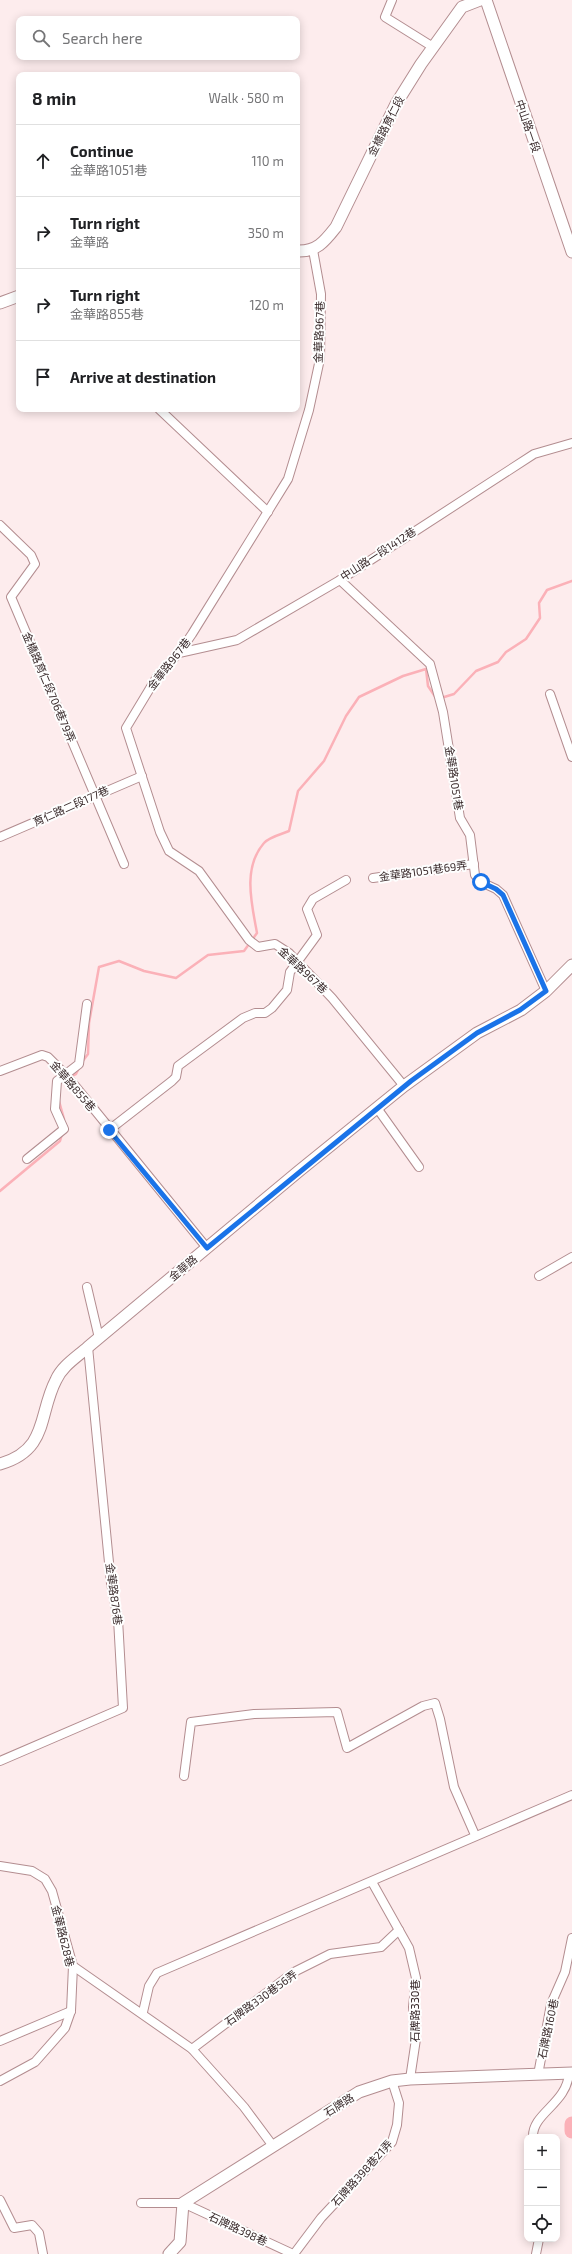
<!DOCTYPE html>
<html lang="en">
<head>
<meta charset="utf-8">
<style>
	body { margin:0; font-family:"Exo 2","Noto Sans TC",sans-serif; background:#f6f6f6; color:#202124 }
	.controls { position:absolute; right:12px; bottom:12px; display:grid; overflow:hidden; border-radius:8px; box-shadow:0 2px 10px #0003 }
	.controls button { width:36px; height:36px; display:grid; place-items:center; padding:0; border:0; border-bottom:1px solid #e0e0e0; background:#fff; color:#202124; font:20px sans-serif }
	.stop { position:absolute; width:12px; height:12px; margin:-9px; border:3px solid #1a73e8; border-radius:50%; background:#fff }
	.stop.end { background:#1a73e8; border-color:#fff; box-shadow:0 1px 4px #0008 }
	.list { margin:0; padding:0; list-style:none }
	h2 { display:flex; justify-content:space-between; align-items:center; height:52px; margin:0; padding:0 16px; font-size:17px }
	h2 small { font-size:13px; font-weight:400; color:#757577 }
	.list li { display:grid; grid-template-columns:26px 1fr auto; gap:12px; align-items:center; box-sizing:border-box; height:72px; padding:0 16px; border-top:1px solid #e0e0e0 }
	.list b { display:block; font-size:15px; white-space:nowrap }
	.list p { margin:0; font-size:13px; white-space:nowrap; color:#757577 }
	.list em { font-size:13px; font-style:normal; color:#757577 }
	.icon { flex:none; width:22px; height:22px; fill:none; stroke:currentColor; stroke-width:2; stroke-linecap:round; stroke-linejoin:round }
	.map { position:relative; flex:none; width:572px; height:2254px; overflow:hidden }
	.search { position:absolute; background:#fff; box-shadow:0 2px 10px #0003; left:16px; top:16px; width:284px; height:44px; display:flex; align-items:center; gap:10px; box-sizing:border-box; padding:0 14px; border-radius:8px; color:#757577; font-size:15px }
	.panel { position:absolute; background:#fff; box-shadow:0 2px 10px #0003; left:16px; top:72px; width:284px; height:340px; border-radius:8px }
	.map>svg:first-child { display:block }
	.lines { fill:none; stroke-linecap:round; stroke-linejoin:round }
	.stream { stroke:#fbb1b8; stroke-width:2.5 }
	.river { stroke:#fbb1b8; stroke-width:15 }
	.street-casing { stroke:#b38d90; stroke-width:10 }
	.secondary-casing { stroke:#b38d90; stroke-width:13 }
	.street { stroke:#fff; stroke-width:8 }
	.secondary { stroke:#fff; stroke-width:11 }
	.route { stroke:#1a73e8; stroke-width:5 }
	.labels { text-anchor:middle; stroke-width:4; stroke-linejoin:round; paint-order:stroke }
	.street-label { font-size:11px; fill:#392a2b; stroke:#fefefe }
</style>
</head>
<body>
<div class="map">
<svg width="572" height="2254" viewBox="0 0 572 2254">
	<rect width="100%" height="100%" fill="#fdeced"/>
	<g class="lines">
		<g class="stream">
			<polyline points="441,698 454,694 476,671 498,662 506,652 526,639 540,618 539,603 547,590 572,581"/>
			<path d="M82 1062 88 1054 89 1023 99 967 119 961 144 971 176 978 208 955 244 951 257 933C252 905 242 868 264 843 269 837 282 834 289 831L298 791 324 761 346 716 359 697 403 676 426 669 428 686 436 698"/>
			<polyline points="69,1077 76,1074 79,1068"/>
			<polyline points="59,1101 64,1119"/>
			<polyline points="0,1191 60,1141 62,1134"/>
		</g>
		<polyline class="river" points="572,2124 572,2131"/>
		<defs>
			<g id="street">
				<polyline points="392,0 385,17 433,47"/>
				<polyline points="313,250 321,294 320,359 309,410 288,479 192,634 179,653 158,675 126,728 160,832 169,851 199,871 249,940 258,947 275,944 289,953 332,998 404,1086"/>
				<polyline points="159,409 268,512"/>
				<polyline points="0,525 31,555 35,564 11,597 124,864"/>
				<polyline points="340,580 430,664 443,712 460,818 470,835 475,875 481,882 496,889 503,895 546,991"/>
				<polyline points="179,653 237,640 340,580 534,454 572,443"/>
				<polyline points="550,694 572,757"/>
				<polyline points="0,837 142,776"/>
				<polyline points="373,878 474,864"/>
				<polyline points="0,1071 42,1055 48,1057 67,1076 207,1248"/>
				<polyline points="377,1108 419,1167"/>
				<polyline points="109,1130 172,1081 176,1077 178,1066 243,1018 255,1013 265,1013 272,1008 287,990 290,972 317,935 307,909 313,899 346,880"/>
				<polyline points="27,1159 64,1129 55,1109 57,1081 79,1064 87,1004"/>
				<polyline points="539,1276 572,1257"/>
				<polyline points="87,1287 99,1338"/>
				<polyline points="0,1761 123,1708 118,1619 111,1583 88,1347"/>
				<polyline points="184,1776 191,1722 254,1714 337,1712 347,1748 423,1706 435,1703 440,1719 454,1787 475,1835"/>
				<polyline points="0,1866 32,1871 45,1879 52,1891 73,1966 71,2011 65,2028 35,2062 0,2081"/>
				<polyline points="372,1882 409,1948 416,1978 413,2007 416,2039 410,2079"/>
				<polyline points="73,1966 192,2049 244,2107 273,2146"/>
				<polyline points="143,2012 149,1986 157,1973 572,1795"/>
				<polyline points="0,2041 71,2011"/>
				<polyline points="192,2049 294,1972 330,1954 381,1947 399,1930"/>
				<polyline points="538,2075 551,2004 565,1972 572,1938"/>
				<path d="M533 2137C532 2113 567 2104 569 2073"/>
				<polyline points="0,2200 14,2228 32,2225 39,2233 43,2254"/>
				<polyline points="141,2203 183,2203 293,2254"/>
				<polyline points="294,2254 321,2218 392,2142 397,2125 399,2103 392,2081"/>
				<polyline points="536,2254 539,2239"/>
			</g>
			<g id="secondary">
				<polyline points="486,0 572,252"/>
				<path d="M297 251C317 252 325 241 336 227L396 104 421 64 462 7 480 0"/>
				<polyline points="0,303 19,296"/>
				<path d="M0 1464C49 1450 38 1414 56 1380 62 1366 77 1357 88 1347L299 1171 404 1086 477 1033 521 1010 546 991 572 965"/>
				<polyline points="169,2254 180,2242 183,2203 359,2092 392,2081 410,2079 572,2073"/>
			</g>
		</defs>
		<use href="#street" class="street-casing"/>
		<use href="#secondary" class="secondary-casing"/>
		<use href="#street" class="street"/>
		<use href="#secondary" class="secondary"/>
	</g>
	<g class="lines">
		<polyline class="route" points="109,1130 207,1248 411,1081 477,1033 520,1010 546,991 503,895 496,889 481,882"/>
	</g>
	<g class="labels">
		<g class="street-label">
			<text transform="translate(386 126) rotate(-63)" y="4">金橋路育仁段</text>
			<text transform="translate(528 126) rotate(71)" y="4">中山路一段</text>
			<text transform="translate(319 332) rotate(-88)" y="4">金華路967巷</text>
			<text transform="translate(378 554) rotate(-33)" y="4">中山路一段1412巷</text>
			<text transform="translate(169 664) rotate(-52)" y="4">金華路967巷</text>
			<text transform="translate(49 687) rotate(67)" y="4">金橋路育仁段706巷79弄</text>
			<text transform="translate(454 778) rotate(81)" y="4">金華路1051巷</text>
			<text transform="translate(71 806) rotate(-24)" y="4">育仁路二段177巷</text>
			<text transform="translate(423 871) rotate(-8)" y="4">金華路1051巷69弄</text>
			<text transform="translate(303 970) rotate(43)" y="4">金華路967巷</text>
			<text transform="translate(73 1086) rotate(49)" y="4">金華路855巷</text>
			<text transform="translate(183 1268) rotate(-40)" y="4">金華路</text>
			<text transform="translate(114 1594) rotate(82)" y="4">金華路876巷</text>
			<text transform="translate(63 1936) rotate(76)" y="4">金華路628巷</text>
			<text transform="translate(261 1998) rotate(-36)" y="4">石牌路330巷56弄</text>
			<text transform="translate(415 2011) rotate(-90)" y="4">石牌路330巷</text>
			<text transform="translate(548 2029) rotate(-78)" y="4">石牌路160巷</text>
			<text transform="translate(339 2105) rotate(-32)" y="4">石牌路</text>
			<text transform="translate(362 2173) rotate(-48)" y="4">石牌路398巷21弄</text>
			<text transform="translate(238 2229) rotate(25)" y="4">石牌路398巷</text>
		</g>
	</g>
</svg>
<div class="controls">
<button>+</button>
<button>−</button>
<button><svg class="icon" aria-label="locate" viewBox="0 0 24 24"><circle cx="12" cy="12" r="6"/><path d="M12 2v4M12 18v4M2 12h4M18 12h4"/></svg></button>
</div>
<div class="stop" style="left:481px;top:882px"></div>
<div class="stop end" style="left:109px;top:1130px"></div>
<div class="search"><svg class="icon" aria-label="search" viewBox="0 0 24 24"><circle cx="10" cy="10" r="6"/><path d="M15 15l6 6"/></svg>Search here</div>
<section class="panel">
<h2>8 min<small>Walk · 580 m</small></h2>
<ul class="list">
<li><svg class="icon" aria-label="ahead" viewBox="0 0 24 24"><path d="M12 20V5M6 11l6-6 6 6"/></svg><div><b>Continue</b><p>金華路1051巷</p></div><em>110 m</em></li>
<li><svg class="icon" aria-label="right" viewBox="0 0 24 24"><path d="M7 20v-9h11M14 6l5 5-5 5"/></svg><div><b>Turn right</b><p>金華路</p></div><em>350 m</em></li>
<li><svg class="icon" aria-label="right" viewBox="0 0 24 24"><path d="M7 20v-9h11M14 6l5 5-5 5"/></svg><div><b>Turn right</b><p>金華路855巷</p></div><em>120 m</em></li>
<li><svg class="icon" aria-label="arrive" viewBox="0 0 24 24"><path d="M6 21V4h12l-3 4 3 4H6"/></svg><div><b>Arrive at destination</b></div></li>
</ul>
</section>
</div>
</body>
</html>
